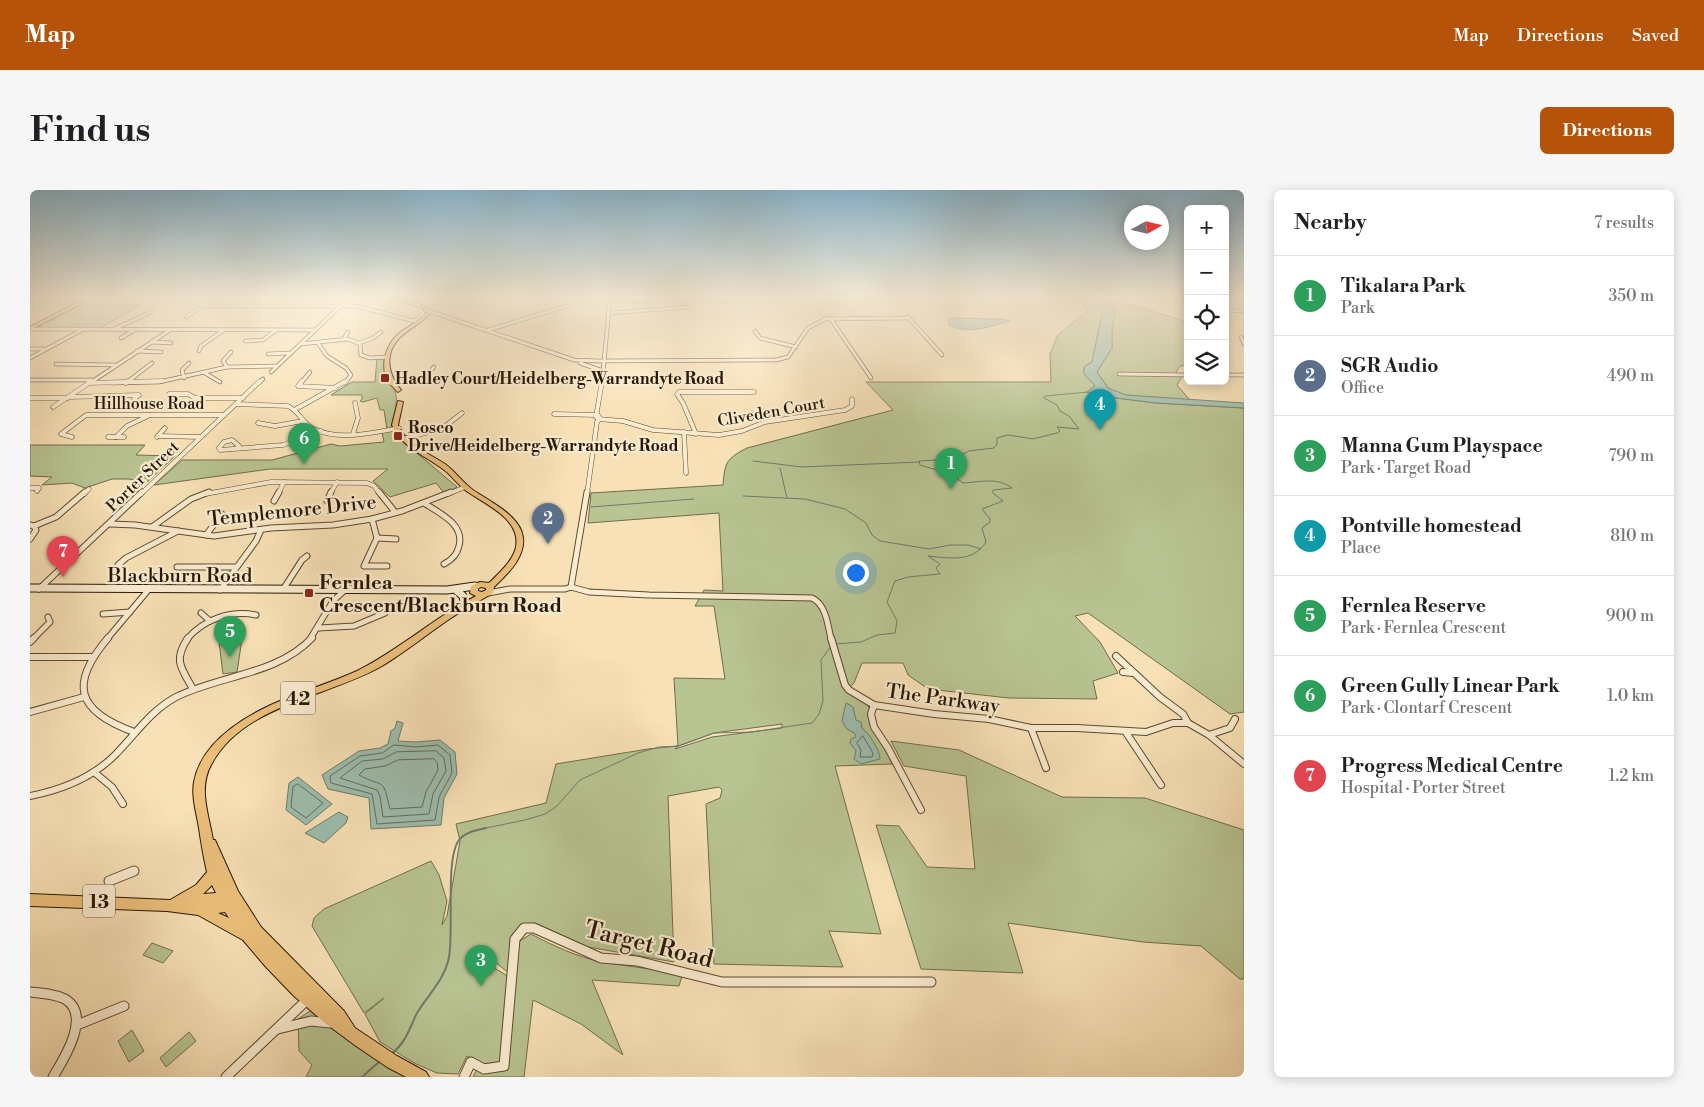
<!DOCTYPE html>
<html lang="en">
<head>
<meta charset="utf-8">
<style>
	body { margin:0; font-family:"Libre Bodoni",serif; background:#f6f6f6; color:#202124 }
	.controls { position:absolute; right:15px; top:15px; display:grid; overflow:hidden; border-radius:8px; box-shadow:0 2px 12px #0003 }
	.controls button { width:45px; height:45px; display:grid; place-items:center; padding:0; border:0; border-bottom:1px solid #e0e0e0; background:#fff; color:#202124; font:25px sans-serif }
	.compass { position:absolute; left:1094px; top:15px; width:45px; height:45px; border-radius:50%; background:#fff; box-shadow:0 2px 12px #0003; rotate:82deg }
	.you { position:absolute; left:825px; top:382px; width:18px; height:18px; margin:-12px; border:4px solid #fff; border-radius:50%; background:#1a73e8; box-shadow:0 0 0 8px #1a73e833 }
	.badge { display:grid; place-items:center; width:32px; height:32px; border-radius:50%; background:#b45309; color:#fff; font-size:16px; font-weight:700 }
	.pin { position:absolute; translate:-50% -41px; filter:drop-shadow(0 1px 2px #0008) }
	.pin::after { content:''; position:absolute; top:26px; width:18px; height:15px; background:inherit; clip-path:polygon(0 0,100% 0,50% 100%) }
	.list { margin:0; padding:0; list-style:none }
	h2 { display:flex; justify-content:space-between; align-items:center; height:65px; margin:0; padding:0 20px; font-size:21px }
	h2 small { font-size:16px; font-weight:400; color:#757577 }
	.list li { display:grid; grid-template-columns:32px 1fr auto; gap:15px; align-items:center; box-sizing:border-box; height:80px; padding:0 20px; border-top:1px solid #e0e0e0 }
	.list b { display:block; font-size:19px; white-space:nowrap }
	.list p { margin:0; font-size:16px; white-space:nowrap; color:#757577 }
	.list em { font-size:16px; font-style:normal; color:#757577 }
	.icon { flex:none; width:28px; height:28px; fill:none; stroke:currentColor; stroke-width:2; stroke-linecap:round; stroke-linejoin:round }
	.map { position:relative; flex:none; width:1214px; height:887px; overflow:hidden; border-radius:8px }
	header { display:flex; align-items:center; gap:30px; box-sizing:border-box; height:70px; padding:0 25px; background:#b45309; color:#fff }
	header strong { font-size:24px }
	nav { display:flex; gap:28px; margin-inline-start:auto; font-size:18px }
	.intro { display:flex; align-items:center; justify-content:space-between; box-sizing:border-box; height:120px; padding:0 30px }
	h1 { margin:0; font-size:35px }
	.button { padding:12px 22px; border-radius:8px; background:#b45309; color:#fff; font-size:18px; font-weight:700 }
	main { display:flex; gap:30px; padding:0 30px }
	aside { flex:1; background:#fff; border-radius:8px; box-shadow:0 2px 12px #0003 }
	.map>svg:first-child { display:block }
	.green { fill:#b8c492; stroke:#706d4b; fill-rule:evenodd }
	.water { fill:#9dbeaf; stroke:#6e7b6b }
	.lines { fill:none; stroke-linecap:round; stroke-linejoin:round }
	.shore { stroke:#626a5a; stroke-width:1 }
	.stream-far1 { stroke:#6e7b6b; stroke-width:1 }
	.stream { stroke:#6e7b6b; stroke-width:2 }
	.minor-far4-casing { stroke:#5c4930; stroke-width:4.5 }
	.minor-far3-casing { stroke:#5c4930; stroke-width:5 }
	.minor-far2-casing { stroke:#5c4930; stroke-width:7 }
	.minor-far1-casing { stroke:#5c4930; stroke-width:8 }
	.minor-casing { stroke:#5c4930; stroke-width:11 }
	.secondary-casing { stroke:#281604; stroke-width:9 }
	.primary-casing { stroke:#281604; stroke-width:2 }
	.minor-far4 { stroke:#faecd0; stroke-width:3 }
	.minor-far3 { stroke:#faecd0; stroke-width:4 }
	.minor-far2 { stroke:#faecd0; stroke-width:5 }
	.minor-far1 { stroke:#faecd0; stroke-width:6 }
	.minor { stroke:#faecd0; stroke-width:9 }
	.secondary { stroke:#faecd0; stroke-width:7 }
	.primary { fill:#ecc07b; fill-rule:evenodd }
	.poi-dot { fill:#8f2418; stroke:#faecd0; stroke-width:2 }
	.labels { text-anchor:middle; stroke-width:4.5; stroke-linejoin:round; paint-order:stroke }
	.far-poi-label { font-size:16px; font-weight:bold; fill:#281604; stroke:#faecd0; text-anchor:start }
	.far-street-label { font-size:16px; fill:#281604; stroke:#faecd0 }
	.shield { fill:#faecd0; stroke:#675641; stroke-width:1 }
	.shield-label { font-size:19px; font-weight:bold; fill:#281604 }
	.street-label { font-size:20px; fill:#281604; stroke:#faecd0 }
	.poi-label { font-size:20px; font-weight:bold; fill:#281604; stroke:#faecd0; text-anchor:start }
	.near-street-label { font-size:24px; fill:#281604; stroke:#faecd0 }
</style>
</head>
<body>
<header>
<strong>Map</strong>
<nav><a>Map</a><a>Directions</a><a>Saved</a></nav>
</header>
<div class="intro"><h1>Find us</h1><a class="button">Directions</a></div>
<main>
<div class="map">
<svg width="1214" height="887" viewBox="0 0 1214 887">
	<rect width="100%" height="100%" fill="#f8e1b6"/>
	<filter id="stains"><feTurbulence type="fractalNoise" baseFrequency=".004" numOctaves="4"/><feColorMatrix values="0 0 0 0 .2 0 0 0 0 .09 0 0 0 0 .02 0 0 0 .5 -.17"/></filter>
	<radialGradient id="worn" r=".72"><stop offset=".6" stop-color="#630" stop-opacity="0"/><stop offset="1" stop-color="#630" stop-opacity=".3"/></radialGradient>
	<g class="green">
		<polygon points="584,107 714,107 716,112 657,112 656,115 651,115 652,112 600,113 584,112"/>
		<path d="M1036 107H1051L1069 114 1073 117V124L1069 137 1062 172 1054 177V184L1065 196 1058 202 1070 206 1126 213 1214 218V522L1200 524 1058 423 1045 426 1070 452 1088 483 1063 491 1067 509 979 508 898 499 878 485 873 473H832L824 493 818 499 837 513 862 574 805 576 851 744 799 741 813 777 684 774 676 614 690 608 692 600 689 597 638 606 644 772 558 757 505 733 495 735 483 747 480 784 465 772 456 773 486 791 488 752 501 744C524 756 547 767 572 772 600 777 624 778 652 786L649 796 562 790 593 865 551 834 503 810 494 887H443L450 873 437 866 428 884 407 883 384 873 350 852 335 824 354 808 334 823 282 736 284 728 294 719 401 671 409 685 417 711 412 735 417 726 430 651 426 634 516 613 526 574 618 559 648 556 644 488 695 489 684 416H665L674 400 693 401 689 323 558 333 561 303 693 295C695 272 696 269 717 258L863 220 836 192H1021L1020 164 1028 145 1057 121 1055 115ZM752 534V538L682 547 645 559 648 556 684 543Z"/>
		<path d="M1062 107C1077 107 1090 115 1105 116L1158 132V173L1149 177 1146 183 1152 187 1147 195 1160 210 1093 205 1078 198 1067 182 1082 158V140L1085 123 1081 114Z"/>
		<polygon points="85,114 96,114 91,116 110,114 107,116 109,116 70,138 9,139 6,137 48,116 83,116"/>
		<path d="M347 168H354C351 189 360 186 365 201 369 212 363 227 361 238L357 239 354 220H350L347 208 333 212 330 211 332 209V205H301L322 192H345Z"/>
		<polygon points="361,241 427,297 415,304 406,293 360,307 343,291 358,279 240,279 124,295 152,270 242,270 301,254 310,256 354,252 352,242"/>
		<polygon points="0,255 115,255 106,265 145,266 116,293 99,289 82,289 55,298 42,293 12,295 22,287 0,286"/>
		<polygon points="212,449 207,482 193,484 189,452"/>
		<polygon points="861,551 929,560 1032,607 1115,608 1214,640 1214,789 1210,789 1171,756 1113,752 978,733 993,783 891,779 846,635 869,636 897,677 945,679 936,586 874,576"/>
		<polygon points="122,753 143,761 133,773 113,765"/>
		<polygon points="283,819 374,878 372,887 276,887 282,875 269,861 268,829"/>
		<polygon points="102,840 114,861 99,872 88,851"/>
		<polygon points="159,842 166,851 136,877 130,868"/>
	</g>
	<g class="water">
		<polygon points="1051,107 1062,107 1081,114 1085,123 1082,140 1082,158 1067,182 1078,198 1096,205 1214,213 1214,218 1126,213 1070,206 1057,202 1065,196 1054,184 1054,177 1062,172 1073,122 1069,114"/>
		<path d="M923 128 971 129 980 131C960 136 940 145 919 135L918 130Z"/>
		<path d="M816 513 823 517 826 530 831 532 832 538C838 542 851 562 850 569L831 574 824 569 826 561 820 553 821 549 826 547 825 544 816 538 812 531Z"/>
		<polygon points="367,531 373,533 368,551 386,552 410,550 425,562 427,584 414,608 411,635 341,639 339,608 298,599 292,585 329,561 350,558 358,554 361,541 365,538"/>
		<polygon points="268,587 302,614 276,635 256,620 259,593"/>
		<polygon points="309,622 318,627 316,633 294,653 275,643"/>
	</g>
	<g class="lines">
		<g class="shore">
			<polygon points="833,546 843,563 842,567 830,567 831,560 827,553"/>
			<polygon points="364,555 386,557 408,555 420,565 422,583 409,607 405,630 347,634 342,604 301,593 300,586 330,566 352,563"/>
			<polygon points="406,561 414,568 416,581 403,604 399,624 353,627 350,606 347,600 310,588 332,571 353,569 366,562"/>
			<path d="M404 569 407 572 408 580 396 602 392 617 360 619C352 586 356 599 329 585L335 579 355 576 368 570Z"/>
			<polygon points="268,594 293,613 276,628 261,617 263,597"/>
		</g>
		<g class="stream-far1">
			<polyline points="723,271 772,277 889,272"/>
			<polyline points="750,278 757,308"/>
			<polyline points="713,306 775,309 815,319 836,333 842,345 850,351 899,359 920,355 938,355 951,359"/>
			<polyline points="561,317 664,309"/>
			<path d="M805 454 831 452 847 445 865 443 867 431 857 412 865 391 878 387 910 384 906 378 910 374 898 366C919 368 943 373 956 352L952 338 960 332V329L952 319 973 311 963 303V300L982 298C967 287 951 292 933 293L921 284 890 275 889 271 923 269 939 261 964 258 967 254V248L978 245 1003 249 1027 243 1030 241 1027 237 1049 239 1039 226 1030 221 1027 215 1014 208 1015 206 1058 202"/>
			<polyline points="451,639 495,630 515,624 527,616 550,590 608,563 629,557 649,556 684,543 722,542 782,533 789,524 793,511 791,470 801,456"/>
		</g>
		<g class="stream">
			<path d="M361 864C376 853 379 839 387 823 398 805 415 789 419 767 424 741 415 668 429 650 435 642 447 640 456 638"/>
			<polyline points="332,887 350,871"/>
		</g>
		<defs>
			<g id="minor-far4">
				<polyline points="1136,107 1158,112"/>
				<polyline points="1207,107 1214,111"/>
				<polyline points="312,115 330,117 384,131 393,124 389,119"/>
				<polyline points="174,116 311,116"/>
				<polyline points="3,117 4,113 17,107"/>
				<polyline points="396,120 544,170 569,171 746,170 758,167 778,138 795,129 879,128"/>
				<polyline points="1195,120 1214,121"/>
				<polyline points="579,123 659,117"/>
				<polyline points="156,127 186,107"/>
				<polyline points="878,127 912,165"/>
				<polyline points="800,128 841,188"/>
				<polyline points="0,139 285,140"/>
				<polyline points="84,139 121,122"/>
				<polyline points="458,140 537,116"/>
				<polyline points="725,141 730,148 766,157"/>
				<polyline points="1211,147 1214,154"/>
				<polyline points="91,148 104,140"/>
				<polyline points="313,150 318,142"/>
				<polyline points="215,151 233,150 246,140"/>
				<polyline points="121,152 141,153"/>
				<polyline points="288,153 297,166 316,178 321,185 315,193"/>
				<polyline points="329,153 343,148 351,142"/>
				<polyline points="270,154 318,149 330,154 331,165 340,168 358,167"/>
				<polyline points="0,159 15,159"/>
				<polyline points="107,161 131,162"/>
				<polyline points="169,161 171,156 194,140"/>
				<polyline points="238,164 260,163"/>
				<polyline points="0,168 50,141"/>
				<polyline points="550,173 573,181"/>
				<polyline points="26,174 85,175"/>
				<polyline points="197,177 193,171 201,162"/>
				<polyline points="241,182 320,107"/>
				<polyline points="175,183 190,192"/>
				<polyline points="1089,184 1158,185"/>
				<polyline points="1195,185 1214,185"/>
				<polyline points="154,188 152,180 159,173"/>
				<polyline points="0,190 62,190"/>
				<polyline points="60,193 140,140"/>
				<polyline points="81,193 129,192 197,177 246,176"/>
				<polyline points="96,193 122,173"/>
				<polyline points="229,193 233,189"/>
				<polyline points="271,193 280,182"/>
				<polyline points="366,193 392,191 404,177"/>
				<polyline points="572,193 580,108"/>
			</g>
			<g id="minor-far3">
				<polyline points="272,191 268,196 306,198"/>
				<polyline points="58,193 132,191"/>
				<polyline points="96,193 98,191"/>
				<polyline points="361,193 385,191"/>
				<polyline points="139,204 158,204 165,208 213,208"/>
				<polyline points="41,207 109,205 104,209"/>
				<polyline points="0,208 38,208"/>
				<path d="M206 214 258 216C269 221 273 234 284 239 309 251 343 243 369 238"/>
				<polyline points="23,217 62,191"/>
				<polyline points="266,219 316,191"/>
				<polyline points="524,224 567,225"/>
				<polyline points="566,227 572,191"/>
				<polyline points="568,229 593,231 623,240 689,245 712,241 735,232 815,220 822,216 822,209"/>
				<polyline points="228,233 245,236 273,231"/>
				<polyline points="654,242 656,283"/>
				<polyline points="323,244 328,228 325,213"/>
				<polyline points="666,244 653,213 647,204 649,202 724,202"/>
				<polyline points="128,246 171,247"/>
				<polyline points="42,247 31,244 56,225 194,225"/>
				<polyline points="78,247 94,247"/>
				<polyline points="86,247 97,236 120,225"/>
				<polyline points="127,247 135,238"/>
				<polyline points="373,249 413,238 432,223"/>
				<polyline points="207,258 209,256 202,250 194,252 189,258 190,260 253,255 291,241"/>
				<polyline points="0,298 9,298 7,301"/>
				<polyline points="54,304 59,299"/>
				<polyline points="111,304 230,191"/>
				<polyline points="175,304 241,292 337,293 344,296 350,304"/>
				<polyline points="248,304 254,292"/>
				<polyline points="300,304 307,292"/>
				<polyline points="418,304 435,297"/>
				<polyline points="557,304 567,232 570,228 567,224"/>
			</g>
			<g id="minor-far2">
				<polyline points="349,302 365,322"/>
				<polyline points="244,311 249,302"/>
				<polyline points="297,311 301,302"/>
				<path d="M394 313C409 323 435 334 429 356 427 365 422 370 414 374"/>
				<polyline points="342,329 347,348 334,376 357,376"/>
				<polyline points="80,334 105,335 184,346 241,338 303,335 342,329 372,321 421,302"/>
				<polyline points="0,335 4,336 6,340 0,349"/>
				<polyline points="4,336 26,327 55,302"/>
				<polyline points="122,337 161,309 179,302"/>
				<polyline points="176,345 192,324"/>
				<polyline points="347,348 366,349"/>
				<polyline points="88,375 96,368 148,341"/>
				<polyline points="147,377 206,377"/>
				<path d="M541 397 559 402 619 405 782 408C796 414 798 436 801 449"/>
				<polyline points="541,397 557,302"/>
				<polyline points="254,398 272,370 277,366"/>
				<polyline points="9,399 112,302"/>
				<polyline points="190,400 226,351 231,340"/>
				<polyline points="458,403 480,399 535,399 541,397"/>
				<polyline points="171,423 180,431"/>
				<polyline points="73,424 100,422"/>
				<polyline points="289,438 324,436 355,423"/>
				<polyline points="3,449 20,432 18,427"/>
				<polyline points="77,449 120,398"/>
				<path d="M157 449C174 429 201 420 226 425"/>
				<polyline points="280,449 303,411 315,400"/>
			</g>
			<g id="minor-far1">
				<path d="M78 448C39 494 46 521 104 542"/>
				<path d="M158 448C143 470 151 478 163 499"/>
				<polyline points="801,448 815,495 819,500 844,515 904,524 959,529 1001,538 1047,538 1116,542 1143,533 1158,533 1179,545 1214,574"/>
				<polyline points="0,452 4,448"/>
				<polyline points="1086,466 1130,507 1153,524 1158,533"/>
				<polyline points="0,467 62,467"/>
				<polyline points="1093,482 1103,483"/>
				<polyline points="844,515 841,524 844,537 858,558 891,620"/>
				<polyline points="0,522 54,507"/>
				<polyline points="1001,538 1016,578"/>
				<polyline points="1095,541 1131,595"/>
				<polyline points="1179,545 1200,538 1205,529"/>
				<polyline points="64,582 82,597 93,614"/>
				<path d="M0 606C31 600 62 588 85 565 105 545 120 521 146 507 190 485 247 485 282 448"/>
			</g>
			<g id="minor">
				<polyline points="79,691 104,681"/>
				<path d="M0 802C12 803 24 804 35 809 62 825 34 869 23 887"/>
				<polyline points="47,835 94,816"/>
				<polyline points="248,839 281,831 300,833"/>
				<polyline points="196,887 278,809"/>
				<polyline points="434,887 441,872 454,879 474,876 485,749 494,738 504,738 571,768 607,771 692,792 901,792"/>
			</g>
			<g id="secondary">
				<polyline points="0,398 417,400 445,396"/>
				<polyline points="427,401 433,406 434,412"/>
			</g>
			<g id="primary">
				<polygon points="58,107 64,107 0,140 0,137"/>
				<path d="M361 107C373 107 393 113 401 122 394 132 383 136 374 144 354 160 356 182 371 200L368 202C362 197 357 190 355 183 352 167 359 150 372 141 381 135 390 131 397 122L394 119Z"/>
				<path d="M368 211 373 212 368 235C377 256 397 262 415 274 425 281 432 292 443 300 468 317 509 334 487 371 481 381 472 389 464 397L463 403C448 412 432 420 418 430 396 445 375 462 352 476 298 507 212 515 181 575 168 599 179 625 183 650H185L208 701 231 737 314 821 325 838 367 866 396 882 399 887H376L357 877 326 856 295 833 264 806 236 777 213 750 168 725 137 721 0 716V704L140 710 166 695 177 682C174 670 172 657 170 645 168 627 161 609 164 592 172 548 223 521 260 507 282 498 305 491 327 481 369 460 404 428 446 406L440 403 441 396 450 392 459 393C469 383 483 371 486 357 491 328 454 314 435 300 426 293 420 283 410 277 392 264 372 257 362 235ZM451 397 456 398V400L452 402 448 401V399ZM182 695 186 703 173 704ZM195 722 199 728 188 723Z"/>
			</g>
		</defs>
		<use href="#minor-far4" class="minor-far4-casing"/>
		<use href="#minor-far3" class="minor-far3-casing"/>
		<use href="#minor-far2" class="minor-far2-casing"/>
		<use href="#minor-far1" class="minor-far1-casing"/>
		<use href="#minor" class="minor-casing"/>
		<use href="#secondary" class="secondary-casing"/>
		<use href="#primary" class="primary-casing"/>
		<use href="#minor-far4" class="minor-far4"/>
		<use href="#minor-far3" class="minor-far3"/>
		<use href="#minor-far2" class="minor-far2"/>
		<use href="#minor-far1" class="minor-far1"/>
		<use href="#minor" class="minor"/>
		<use href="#secondary" class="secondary"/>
		<use href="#primary" class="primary"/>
	</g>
	<linearGradient id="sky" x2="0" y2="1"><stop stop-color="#8ab8d1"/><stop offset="0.46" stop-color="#fcf2de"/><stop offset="1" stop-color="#fcf2de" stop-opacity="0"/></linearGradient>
	<rect width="1214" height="232" fill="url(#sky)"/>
	<g class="poi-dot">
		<rect x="350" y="183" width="10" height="10" rx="2.5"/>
		<rect x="363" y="241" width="10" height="10" rx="2.5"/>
		<rect x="274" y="398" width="10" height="10" rx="2.5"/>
	</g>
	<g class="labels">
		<g class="far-poi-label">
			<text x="365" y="194">Hadley Court/Heidelberg-Warrandyte Road</text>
			<text x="378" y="243">Rosco<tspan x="378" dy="18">Drive/Heidelberg-Warrandyte Road</tspan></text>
		</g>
		<g class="far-street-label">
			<text x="119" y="219">Hillhouse Road</text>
			<text transform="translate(741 221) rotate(-10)" y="6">Cliveden Court</text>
			<text transform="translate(112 286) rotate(-44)" y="6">Porter Street</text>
		</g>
		<g class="shield">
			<rect x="250.5" y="491.5" width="35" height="33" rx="4"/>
			<rect x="53" y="694.5" width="32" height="33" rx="4"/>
		</g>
		<g class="shield-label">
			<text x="268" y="515">42</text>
			<text x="69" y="718">13</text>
		</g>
		<g class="street-label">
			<text transform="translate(262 320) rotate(-6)" y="7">Templemore Drive</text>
			<text x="150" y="392">Blackburn Road</text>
			<text transform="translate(913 508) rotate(8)" y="7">The Parkway</text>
		</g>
		<g class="poi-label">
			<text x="289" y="399">Fernlea<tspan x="289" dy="23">Crescent/Blackburn Road</tspan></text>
		</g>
		<g class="near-street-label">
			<text transform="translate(619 754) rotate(14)" y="8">Target Road</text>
		</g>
	</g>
	<rect width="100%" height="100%" filter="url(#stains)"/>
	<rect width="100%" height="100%" fill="url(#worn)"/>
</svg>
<div class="controls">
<button>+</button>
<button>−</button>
<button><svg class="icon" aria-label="locate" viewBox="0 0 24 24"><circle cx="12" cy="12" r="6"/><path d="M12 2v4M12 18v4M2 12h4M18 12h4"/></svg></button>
<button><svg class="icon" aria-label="layers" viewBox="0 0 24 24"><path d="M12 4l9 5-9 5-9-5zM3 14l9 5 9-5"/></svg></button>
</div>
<svg class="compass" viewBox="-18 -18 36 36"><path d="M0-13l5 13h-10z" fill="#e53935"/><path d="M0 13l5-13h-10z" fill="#757577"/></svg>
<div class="you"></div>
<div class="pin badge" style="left:921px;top:299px;background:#2e9e5b">1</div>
<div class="pin badge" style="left:518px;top:354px;background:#5c6f8a">2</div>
<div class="pin badge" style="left:451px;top:796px;background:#2e9e5b">3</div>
<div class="pin badge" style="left:1070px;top:240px;background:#0f9aa8">4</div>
<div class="pin badge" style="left:200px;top:467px;background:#2e9e5b">5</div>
<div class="pin badge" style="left:274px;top:274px;background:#2e9e5b">6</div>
<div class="pin badge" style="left:33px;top:387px;background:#e0444e">7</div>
</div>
<aside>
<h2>Nearby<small>7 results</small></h2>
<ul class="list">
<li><span class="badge" style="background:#2e9e5b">1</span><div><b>Tikalara Park</b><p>Park</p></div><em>350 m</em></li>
<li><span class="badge" style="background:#5c6f8a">2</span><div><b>SGR Audio</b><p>Office</p></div><em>490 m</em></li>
<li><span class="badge" style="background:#2e9e5b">3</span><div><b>Manna Gum Playspace</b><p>Park · Target Road</p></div><em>790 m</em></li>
<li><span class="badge" style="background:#0f9aa8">4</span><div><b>Pontville homestead</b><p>Place</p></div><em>810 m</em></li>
<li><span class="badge" style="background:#2e9e5b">5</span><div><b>Fernlea Reserve</b><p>Park · Fernlea Crescent</p></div><em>900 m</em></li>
<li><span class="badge" style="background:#2e9e5b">6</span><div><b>Green Gully Linear Park</b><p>Park · Clontarf Crescent</p></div><em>1.0 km</em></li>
<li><span class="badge" style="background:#e0444e">7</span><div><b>Progress Medical Centre</b><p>Hospital · Porter Street</p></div><em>1.2 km</em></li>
</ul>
</aside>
</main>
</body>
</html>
